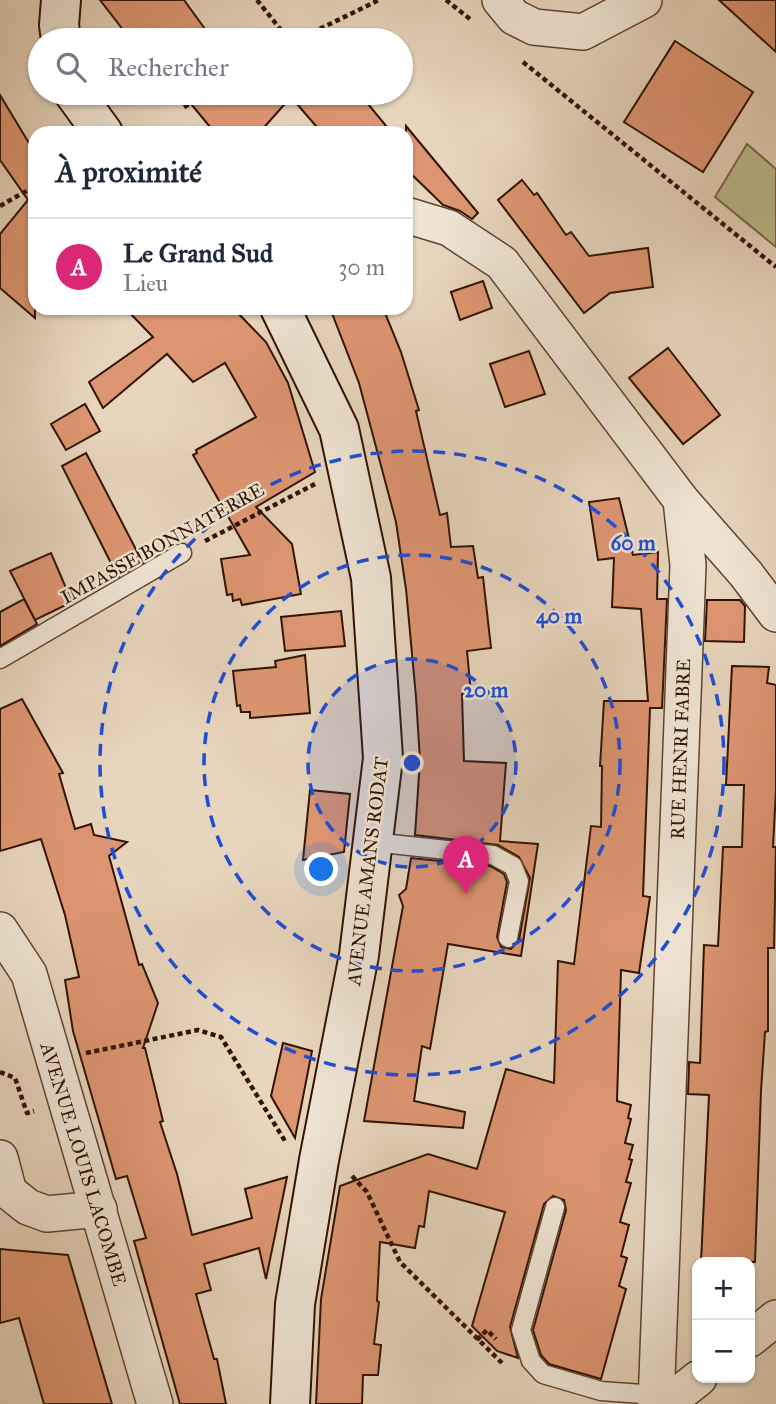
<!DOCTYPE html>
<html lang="fr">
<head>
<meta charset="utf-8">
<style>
	body { margin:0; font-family:"IM FELL Great Primer",serif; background:#f6f6f7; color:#1f2937 }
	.controls { position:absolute; right:21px; bottom:21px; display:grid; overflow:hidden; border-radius:14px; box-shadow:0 2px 5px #0004 }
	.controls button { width:63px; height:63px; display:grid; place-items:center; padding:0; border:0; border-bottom:2px solid #e0e1e3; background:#fff; color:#1f2937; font:35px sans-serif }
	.you { position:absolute; left:322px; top:870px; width:24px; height:24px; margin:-18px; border:5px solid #fff; border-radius:50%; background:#1a73e8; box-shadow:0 0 0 10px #1a73e833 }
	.badge { display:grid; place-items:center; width:46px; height:46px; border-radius:50%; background:#db2777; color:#fff; font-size:23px; font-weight:700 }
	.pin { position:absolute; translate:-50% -58px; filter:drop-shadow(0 2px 4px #0008) }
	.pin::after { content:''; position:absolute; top:37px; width:24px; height:21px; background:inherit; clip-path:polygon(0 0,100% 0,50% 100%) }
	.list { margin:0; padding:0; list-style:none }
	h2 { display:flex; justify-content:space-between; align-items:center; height:91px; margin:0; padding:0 28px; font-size:30px }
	h2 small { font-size:23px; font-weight:400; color:#747a83 }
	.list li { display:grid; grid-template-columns:46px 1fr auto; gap:21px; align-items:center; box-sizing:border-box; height:98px; padding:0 28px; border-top:2px solid #e0e1e3 }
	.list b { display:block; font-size:26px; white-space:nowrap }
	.list p { margin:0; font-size:23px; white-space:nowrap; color:#747a83 }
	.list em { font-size:23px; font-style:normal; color:#747a83 }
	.icon { flex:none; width:38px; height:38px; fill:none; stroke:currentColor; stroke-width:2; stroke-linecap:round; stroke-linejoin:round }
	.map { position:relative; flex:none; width:776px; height:1404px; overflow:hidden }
	.search { position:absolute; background:#fff; box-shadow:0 2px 5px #0004; left:28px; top:28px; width:385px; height:77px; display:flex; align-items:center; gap:18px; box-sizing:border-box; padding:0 24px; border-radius:38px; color:#747a83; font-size:26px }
	.panel { position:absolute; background:#fff; box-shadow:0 2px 5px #0004; left:28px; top:126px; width:385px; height:189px; border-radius:21px }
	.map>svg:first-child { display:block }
	.green { fill:#bcbb8c; stroke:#766746; stroke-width:2 }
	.building { fill:#de9672; stroke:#301300; stroke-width:2 }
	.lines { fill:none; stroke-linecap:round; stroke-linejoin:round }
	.service-casing { stroke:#5e442f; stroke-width:21 }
	.minor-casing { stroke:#5e442f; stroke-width:38 }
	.secondary-casing { stroke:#301300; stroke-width:42 }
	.path { stroke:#301300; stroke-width:4.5; stroke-dasharray:5 3.5; stroke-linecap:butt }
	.service { stroke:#efe4d4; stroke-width:18 }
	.minor { stroke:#efe4d4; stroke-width:35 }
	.secondary { stroke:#efe4d4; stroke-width:38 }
	.ring { fill:none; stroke:#1d4ed8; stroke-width:3.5; stroke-dasharray:12 9 }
	.labels { text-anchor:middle; stroke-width:5; stroke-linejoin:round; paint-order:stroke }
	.street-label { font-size:19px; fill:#301300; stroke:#efe4d4 }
	.centre { fill:#1d4ed8; stroke:#efe4d4; stroke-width:3.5 }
	.ring-label { font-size:21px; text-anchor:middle; font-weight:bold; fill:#1d4ed8; stroke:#efe4d4; stroke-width:5; stroke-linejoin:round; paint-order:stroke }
</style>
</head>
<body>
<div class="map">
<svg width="776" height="1404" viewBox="0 0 776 1404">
	<rect width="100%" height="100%" fill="#e7d5bd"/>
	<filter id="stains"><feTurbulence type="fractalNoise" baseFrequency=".00286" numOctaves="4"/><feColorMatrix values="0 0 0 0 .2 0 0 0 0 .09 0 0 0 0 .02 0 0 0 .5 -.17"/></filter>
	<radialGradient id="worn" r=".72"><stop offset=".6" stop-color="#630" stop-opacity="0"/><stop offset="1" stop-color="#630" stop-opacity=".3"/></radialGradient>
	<polygon class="green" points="747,144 776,169 776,247 715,197"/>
	<g class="building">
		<polygon points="100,0 184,0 213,40 131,40"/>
		<polygon points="719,0 776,0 776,52"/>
		<polygon points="675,41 753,92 703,172 624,122"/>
		<polygon points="182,93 359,93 392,133 322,133 291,97 259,133 215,133"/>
		<polygon points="0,95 35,153 35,318 0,288 0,234 28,200 0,160"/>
		<polygon points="406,126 478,213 472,219 460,211 443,205 406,169"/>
		<polygon points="522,180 534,195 537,193 566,235 571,232 589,256 648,248 653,287 610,293 584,313 498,200"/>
		<polygon points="483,281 492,308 460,320 451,292"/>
		<polygon points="125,308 233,308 266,342 288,383 315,472 256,507 292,544 301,594 242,605 240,599 233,601 232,594 227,595 221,559 250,555 193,455 197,453 196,450 256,417 225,363 193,382 167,354 103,408 89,382 153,337"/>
		<polygon points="330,308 383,308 401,352 419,410 416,411 440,515 447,513 451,547 473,546 478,578 483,577 491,648 467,651 471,693 462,694 464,761 506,763 500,841 538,844 521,956 448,944 430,1049 422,1046 414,1101 465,1112 463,1128 364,1121 403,906 399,895 406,889 411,858 490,866 504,874 507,882 497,937 501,947 511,949 519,940 530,878 519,857 498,845 415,835 420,760 416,697 406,589 396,522 359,383"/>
		<polygon points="668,348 720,415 683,444 629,378"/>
		<polygon points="529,351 545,394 505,407 490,364"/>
		<polygon points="85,404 100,431 66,450 51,424"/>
		<polygon points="86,453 143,563 118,577 62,466"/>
		<polygon points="619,498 633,555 658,552 657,599 667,599 662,708 650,708 643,896 650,897 639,973 621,970 617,1101 631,1105 628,1118 631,1119 625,1143 633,1145 629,1159 632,1160 626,1182 631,1183 620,1222 629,1225 621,1256 627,1258 619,1286 626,1289 601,1379 549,1364 541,1355 533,1330 566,1210 564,1200 553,1196 544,1204 510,1327 518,1358 497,1351 472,1326 505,1212 429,1191 424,1227 419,1226 415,1248 380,1242 377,1301 379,1302 374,1344 381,1345 378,1375 363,1375 362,1404 316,1404 321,1299 340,1186 428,1154 477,1169 506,1069 554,1083 558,961 574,964 591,826 601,827 602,766 600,766 604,701 648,701 641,609 612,607 614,558 598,560 589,502"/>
		<polygon points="51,553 72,602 35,620 10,571"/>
		<polygon points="24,599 37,624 0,646 0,612"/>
		<polygon points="707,600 740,600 745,606 744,642 705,641"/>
		<polygon points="341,611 345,646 285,651 281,617"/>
		<polygon points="305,655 310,713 250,718 250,712 241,712 240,705 237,706 233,671 276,667 275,661"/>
		<polygon points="732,666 769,667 767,683 776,685 776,790 773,847 776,847 774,948 768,948 768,1031 765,1032 761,1091 755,1262 701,1262 709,1095 688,1094 689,1066 689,1062 700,1063 704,945 718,946 723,847 742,847 744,785 726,785"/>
		<polygon points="22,699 63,773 59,774 75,829 91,824 94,835 127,842 109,856 139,965 142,964 158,1003 143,1048 145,1048 163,1121 160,1122 177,1174 192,1235 252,1218 245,1189 287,1177 266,1279 259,1248 204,1264 211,1290 196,1294 214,1359 217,1359 226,1404 180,1404 134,1241 146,1238 127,1176 116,1179 73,1031 65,980 79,977 65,915 41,839 0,851 0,709"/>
		<polygon points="310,790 350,794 344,852 303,860"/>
		<polygon points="283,1043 312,1051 295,1138 271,1096"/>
		<polygon points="0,1249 68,1255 112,1404 44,1404 19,1318 0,1323"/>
	</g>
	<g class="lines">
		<defs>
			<g id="service">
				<polyline points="0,659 182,553"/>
				<polyline points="373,842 493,855 513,866 519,881 508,938"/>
				<polyline points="555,1207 521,1330 531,1361 543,1374 601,1391 656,1395"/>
			</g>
			<g id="minor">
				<polyline points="500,0 514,17 534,27 583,32 644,0"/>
				<polyline points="406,215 449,228 502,263 681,500 746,574 776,614"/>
				<polyline points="0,930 29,974 155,1404"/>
				<polyline points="0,1158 9,1192 28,1207 47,1214 99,1209"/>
				<polyline points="750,1339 776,1318"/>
				<polyline points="656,1404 688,565 681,500"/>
				<polyline points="666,1404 699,1378"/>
			</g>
			<g id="secondary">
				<polyline points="61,40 59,25 61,0"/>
				<polyline points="74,93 103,133"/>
				<polyline points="280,308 339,429 371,578 383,758 359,955 319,1160 295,1304 290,1404"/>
			</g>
		</defs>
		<use href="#service" class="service-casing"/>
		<use href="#minor" class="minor-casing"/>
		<use href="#secondary" class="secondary-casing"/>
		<g class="path">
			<polyline points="257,0 289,40"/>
			<polyline points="446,0 470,19"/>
			<polyline points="297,40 379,0"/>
			<polyline points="523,62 776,267"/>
			<polyline points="184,107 191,103"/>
			<polyline points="0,206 35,186"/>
			<polyline points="205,541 315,484"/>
			<polyline points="86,1053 198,1030 221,1037 285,1141"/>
			<polyline points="0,1072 15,1078 27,1113 34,1111"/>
			<polyline points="352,1176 367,1192 400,1262 502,1363"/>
			<polyline points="477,1340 487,1330 496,1339"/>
		</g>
		<use href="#service" class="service"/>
		<use href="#minor" class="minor"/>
		<use href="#secondary" class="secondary"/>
	</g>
	<circle cx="412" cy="763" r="104" fill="#1d4ed8" fill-opacity=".12"/>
	<g class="ring">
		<circle cx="412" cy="763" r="104"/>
		<circle cx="412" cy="763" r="208"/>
		<circle cx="412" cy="763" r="312"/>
	</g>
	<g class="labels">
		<g class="street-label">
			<text transform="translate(162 543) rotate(-29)" y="7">IMPASSE BONNATERRE</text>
			<text transform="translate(680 749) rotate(-88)" y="7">RUE HENRI FABRE</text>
			<text transform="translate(367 871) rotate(-83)" y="7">AVENUE AMANS RODAT</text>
			<text transform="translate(84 1164) rotate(73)" y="7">AVENUE LOUIS LACOMBE</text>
		</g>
	</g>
	<circle cx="412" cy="763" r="10" class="centre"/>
	<g class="ring-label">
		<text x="633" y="550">60 m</text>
		<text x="559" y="623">40 m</text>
		<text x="486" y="697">20 m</text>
	</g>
	<rect width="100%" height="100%" filter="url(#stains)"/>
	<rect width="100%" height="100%" fill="url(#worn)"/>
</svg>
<div class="controls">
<button>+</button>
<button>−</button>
</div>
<div class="you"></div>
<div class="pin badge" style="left:466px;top:894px">A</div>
<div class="search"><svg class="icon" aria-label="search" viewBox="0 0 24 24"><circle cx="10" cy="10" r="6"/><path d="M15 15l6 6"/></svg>Rechercher</div>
<section class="panel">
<h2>À proximité<small></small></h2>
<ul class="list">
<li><span class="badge">A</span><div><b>Le Grand Sud</b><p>Lieu</p></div><em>30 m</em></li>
</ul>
</section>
</div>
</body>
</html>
